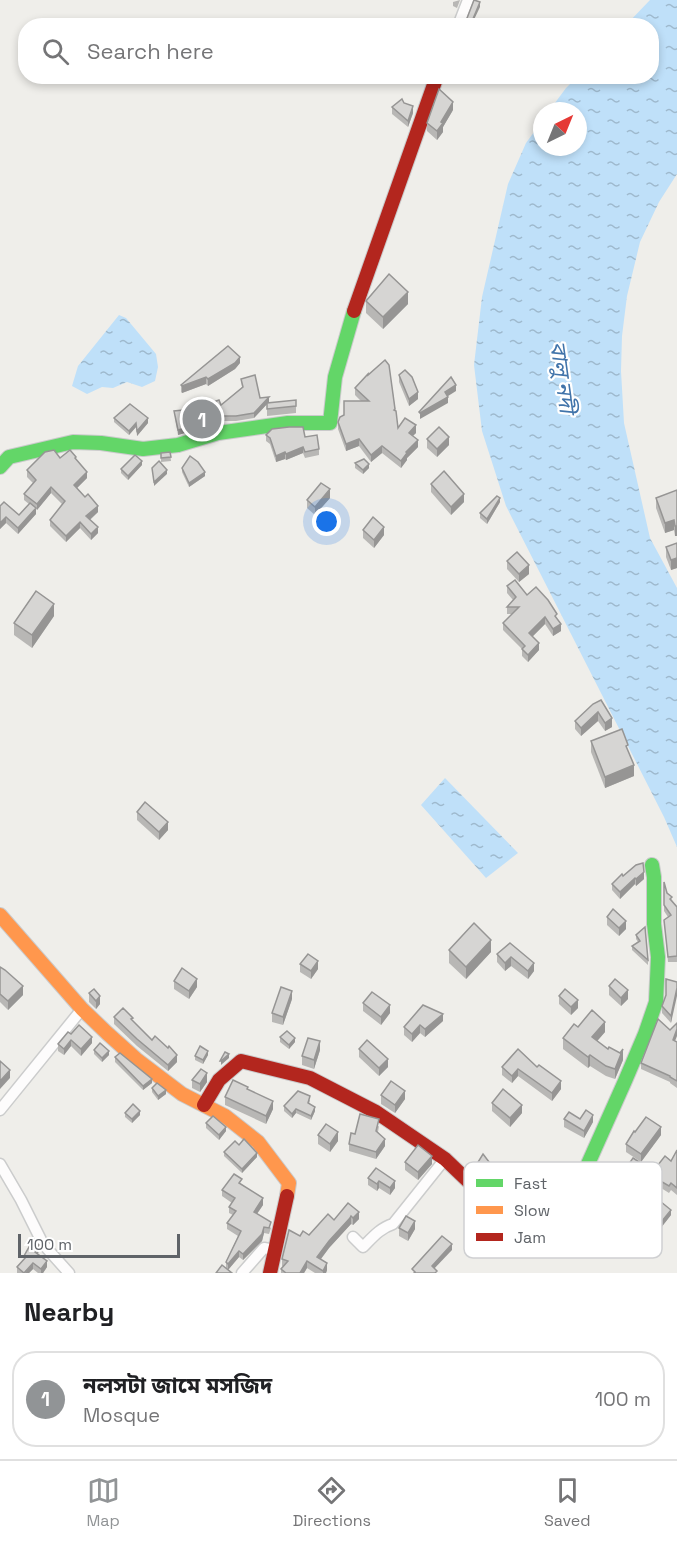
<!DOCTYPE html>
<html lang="en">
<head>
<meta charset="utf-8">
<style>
	body { margin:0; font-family:"Space Grotesk","Noto Sans Bengali",sans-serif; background:#f2f2f2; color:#202124 }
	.compass { position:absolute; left:533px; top:102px; width:54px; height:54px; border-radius:50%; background:#fff; box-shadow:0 3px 9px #0003; rotate:43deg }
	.scale { position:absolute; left:18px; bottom:15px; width:162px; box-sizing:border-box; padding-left:6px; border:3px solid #5f6368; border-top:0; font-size:16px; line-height:21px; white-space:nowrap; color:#5f6368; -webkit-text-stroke:4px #fff; paint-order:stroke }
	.you { position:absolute; left:327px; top:522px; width:21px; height:21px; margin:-15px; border:4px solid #fff; border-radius:50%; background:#1a73e8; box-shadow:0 0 0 9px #1a73e833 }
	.badge { display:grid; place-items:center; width:39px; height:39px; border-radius:50%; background:#919496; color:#fff; font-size:20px; font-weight:700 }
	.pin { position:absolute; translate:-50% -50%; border:3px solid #fff; box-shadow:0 2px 6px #0006 }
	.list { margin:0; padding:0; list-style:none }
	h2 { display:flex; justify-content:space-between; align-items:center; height:78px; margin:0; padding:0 24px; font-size:26px }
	h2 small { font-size:20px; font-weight:400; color:#757577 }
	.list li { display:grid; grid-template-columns:39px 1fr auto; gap:18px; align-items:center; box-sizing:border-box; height:96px; margin:0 12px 12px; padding:0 12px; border:2px solid #e0e0e0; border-radius:24px }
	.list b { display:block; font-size:22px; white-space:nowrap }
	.list p { margin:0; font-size:20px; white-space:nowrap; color:#757577 }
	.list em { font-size:20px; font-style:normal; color:#757577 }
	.icon { flex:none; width:33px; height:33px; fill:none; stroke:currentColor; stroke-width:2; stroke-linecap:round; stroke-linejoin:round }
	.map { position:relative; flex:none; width:677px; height:1273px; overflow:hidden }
	.search { position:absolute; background:#fff; box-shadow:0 3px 9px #0003; left:18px; right:18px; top:18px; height:66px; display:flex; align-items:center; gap:15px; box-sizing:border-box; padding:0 21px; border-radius:24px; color:#757577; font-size:22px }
	.sheet { height:186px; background:#fff }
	nav { display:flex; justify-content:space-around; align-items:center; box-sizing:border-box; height:84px; border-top:2px solid #e0e0e0; background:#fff; font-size:16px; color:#757577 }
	nav a { display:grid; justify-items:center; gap:3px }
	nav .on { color:#919496 }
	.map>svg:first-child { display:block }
	.water { fill:url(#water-ripples) }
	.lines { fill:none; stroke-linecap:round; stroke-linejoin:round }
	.street-casing { stroke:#cbcccc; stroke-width:13 }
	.fast-casing { stroke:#cacacb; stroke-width:16 }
	.slow-casing { stroke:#cacacb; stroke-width:16 }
	.jam-casing { stroke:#cacacb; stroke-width:16 }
	.street { stroke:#fdfcfc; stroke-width:10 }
	.fast { stroke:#63d668; stroke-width:14 }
	.slow { stroke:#ff974d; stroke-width:14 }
	.jam { stroke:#b3261e; stroke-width:14 }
	.wall { fill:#b8b7b5 }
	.shaded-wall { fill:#969594 }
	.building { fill:#d6d5d3; stroke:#969594; stroke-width:1.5 }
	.labels { text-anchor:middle; stroke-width:4.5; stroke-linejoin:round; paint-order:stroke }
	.water-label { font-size:22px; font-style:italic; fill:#4174aa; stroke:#fff }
	.key { fill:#fff; stroke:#cfd0d2; stroke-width:1.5 }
	.key-label { font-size:16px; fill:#5f6368 }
</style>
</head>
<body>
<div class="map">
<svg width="677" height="1273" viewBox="0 0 677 1273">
	<defs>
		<pattern id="water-ripples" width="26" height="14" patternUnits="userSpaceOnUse" patternTransform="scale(1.5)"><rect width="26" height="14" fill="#bfe0f9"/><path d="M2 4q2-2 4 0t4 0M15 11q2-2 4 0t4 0" fill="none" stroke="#9eb9cd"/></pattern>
	</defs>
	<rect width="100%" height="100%" fill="#efeeea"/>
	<g class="water">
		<polygon points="650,0 677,0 677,174 659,202 640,242 627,296 622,336 621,371 624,423 650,538 677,588 677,847 664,817 506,506 482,431 474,365 482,297 508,184 526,143 542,121 542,147 578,147 578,111 549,111 566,88 577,77 652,76 652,26 626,25"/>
		<polygon points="119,315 126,318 156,354 158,367 155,381 142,387 127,382 113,388 102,387 87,394 72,386 78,366"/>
		<polygon points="445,778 518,853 486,878 421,805"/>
	</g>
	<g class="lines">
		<defs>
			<g id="street">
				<polyline points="458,26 468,0"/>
				<polyline points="0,1110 82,1009"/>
				<polyline points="0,1164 21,1200 43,1244 69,1273"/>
				<path d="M353 1237 363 1247C372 1238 380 1228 393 1224L445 1159"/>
				<polyline points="242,1273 264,1248 275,1250"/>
			</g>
			<g id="fast">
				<polyline points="0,467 9,457 73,442 101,443 143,449 178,445 218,433 288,423 330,423 335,377 354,311"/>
				<polyline points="501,1201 539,1218 567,1211 625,1081 645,1034 656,1002 658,957 654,924 654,877 652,865"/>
			</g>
			<polyline id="slow" points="0,915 82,1009 107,1033 136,1059 182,1094 225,1116 258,1142 289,1183 287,1196"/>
			<g id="jam">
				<polyline points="354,311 437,76"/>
				<polyline points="204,1105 219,1080 241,1061 310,1078 376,1112 445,1159 468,1181 501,1201"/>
				<polyline points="270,1273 287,1196"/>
			</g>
		</defs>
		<use href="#street" class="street-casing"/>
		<use href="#fast" class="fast-casing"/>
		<use href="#slow" class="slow-casing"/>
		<use href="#jam" class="jam-casing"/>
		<use href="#street" class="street"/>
		<use href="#fast" class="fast"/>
		<use href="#slow" class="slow"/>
		<use href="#jam" class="jam"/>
	</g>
	<g class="wall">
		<polygon points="460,0 457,8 453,6 453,2"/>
		<polygon points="392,107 413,113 408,127 392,114"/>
		<polygon points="453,110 443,127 443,132 437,140 427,131 427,123"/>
		<polygon points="366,301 408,304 383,329 366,313"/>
		<polygon points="240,363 235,369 208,386 206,384 182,393 181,392 181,385"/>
		<polygon points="389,365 398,428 416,433 412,436 418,447 407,458 407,460 401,468 382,453 371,462 359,446 346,451 338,429 338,422 344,415 361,401 355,395 355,388 368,375"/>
		<polygon points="399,375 418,399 409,406 399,382"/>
		<polygon points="241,379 260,398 269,402 268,403 296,406 296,413 267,416 267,404 254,418 236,421 215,421 215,424 178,435 174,411 184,419 206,415 203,411 203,406 221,405 242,387"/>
		<polygon points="114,418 148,423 137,436 136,427 129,435 114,422"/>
		<polygon points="266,435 305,437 319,449 319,455 305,458 303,453 286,460 285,459 276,462 270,444 266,441"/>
		<polygon points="427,439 449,445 437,457 427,448"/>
		<polygon points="170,452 171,461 161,462 161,453"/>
		<polygon points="60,458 76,460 87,478 77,488 98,512 90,520 98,533 91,540 80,528 66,542 50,526 50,520 62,504 51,493 37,510 36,509 36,514 18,534 6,523 0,529 0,506 19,515 29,504 24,500 24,494 33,483 27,477 27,470"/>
		<polygon points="355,463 369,468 363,474 355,468"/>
		<polygon points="142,465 128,480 121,473 121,469"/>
		<polygon points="182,468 205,476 189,487 182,472"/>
		<polygon points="431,484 464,502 451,515 431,492"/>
		<polygon points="677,490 677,536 675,536 674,530 665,533 656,508 656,498"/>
		<polygon points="330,498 315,515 307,508 307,500"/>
		<polygon points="500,502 487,524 480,518 480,513"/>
		<polygon points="363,530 384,535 374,548 363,538"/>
		<polygon points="677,543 677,568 671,570 666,557 666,547"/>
		<polygon points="507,561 529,574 519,582 507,569"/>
		<polygon points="507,586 527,595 557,620 561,631 553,636 545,624 532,637 539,650 528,662 522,656 522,649 503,630 503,623 512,614 507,614 507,607 513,600 507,593"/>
		<polygon points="54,616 32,648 14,635 14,623"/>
		<polygon points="601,700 612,727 605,731 598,721 581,736 575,729 575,721"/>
		<polygon points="591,741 628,752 634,776 605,788 591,752"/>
		<polygon points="137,812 168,830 159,840 137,820"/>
		<polygon points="623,876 644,879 636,886 635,884 620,899 612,890 612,884"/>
		<polygon points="664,882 667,893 677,907 677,962 668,962 664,920 668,917 664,911"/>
		<polygon points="607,917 626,929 619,936 607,925"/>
		<polygon points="645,927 648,960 648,965 632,950 632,946 638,942 636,939 636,935"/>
		<polygon points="510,943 534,971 528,979 511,966 505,971 497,962 497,954"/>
		<polygon points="449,950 491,952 466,979 449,963"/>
		<polygon points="300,964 318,969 311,979 300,972"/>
		<polygon points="0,967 23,995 8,1010 0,1002"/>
		<polygon points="174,981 197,987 189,999 174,989"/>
		<polygon points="677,982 671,1023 662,1013 662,1006"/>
		<polygon points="609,986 628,999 621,1006 609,995"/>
		<polygon points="89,993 100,1004 96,1009 89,1002"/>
		<polygon points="559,996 578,1008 571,1015 559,1004"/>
		<polygon points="292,999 283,1025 272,1022 272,1013"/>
		<polygon points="363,1003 390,1013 381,1025 363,1011"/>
		<polygon points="114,1017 133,1021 152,1040 168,1048 177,1062 168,1071 137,1046 114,1024"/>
		<polygon points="443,1021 425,1037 420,1033 412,1042 404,1035 404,1027"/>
		<polygon points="578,1027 605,1032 597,1041 623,1060 615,1079 606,1076 590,1066 588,1068 563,1049 563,1038"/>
		<polygon points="71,1034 92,1043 81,1056 71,1046 64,1055 58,1051 58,1044"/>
		<polygon points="280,1037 295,1042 289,1049 280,1042"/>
		<polygon points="675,1041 677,1042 677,1088 670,1083 670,1082 641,1069 641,1063"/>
		<polygon points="359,1049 388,1067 379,1076 359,1057"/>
		<polygon points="518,1049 561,1089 552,1101 518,1076 512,1083 502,1075 502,1067"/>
		<polygon points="94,1050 109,1055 102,1062 94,1054"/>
		<polygon points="320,1050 314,1069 302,1065 302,1056"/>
		<polygon points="208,1055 203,1064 195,1060 195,1056"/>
		<polygon points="115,1057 152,1083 143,1090 115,1062"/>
		<polygon points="192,1080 207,1082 200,1092 192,1088"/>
		<polygon points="152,1088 166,1094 158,1100 152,1092"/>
		<polygon points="248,1089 273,1109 266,1124 225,1105 225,1097"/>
		<polygon points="381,1095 405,1099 395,1113 381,1104"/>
		<polygon points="310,1100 309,1104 315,1111 311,1120 296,1113 292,1118 284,1111 284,1106"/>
		<polygon points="492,1103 522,1113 510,1127 492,1111"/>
		<polygon points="125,1113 140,1115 132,1123 125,1117"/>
		<polygon points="564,1119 593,1122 584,1138 564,1127"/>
		<polygon points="206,1123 226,1131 219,1140 206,1128"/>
		<polygon points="379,1126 378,1132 385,1146 376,1159 349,1151 349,1144 355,1134"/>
		<polygon points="635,1132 661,1135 641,1162 626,1152 626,1144"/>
		<polygon points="318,1135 338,1141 330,1152 318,1144"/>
		<polygon points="239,1145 257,1157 242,1173 224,1156 224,1152"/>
		<polygon points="677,1150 677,1195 671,1190 669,1193 650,1181 650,1179 645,1186 633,1178 632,1180 624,1175 624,1171 653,1172 671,1161"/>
		<polygon points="405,1162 432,1164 418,1180 405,1170"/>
		<polygon points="475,1167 502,1185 498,1189 475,1174"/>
		<polygon points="376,1168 395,1188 390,1195 379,1188 377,1191 368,1185 368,1178"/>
		<polygon points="574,1172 566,1190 562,1194 544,1178 544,1174 563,1175"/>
		<polygon points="242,1185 263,1205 257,1214 271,1228 269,1234 264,1233 262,1241 243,1260 239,1257 228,1270 226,1269 226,1262 238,1236 227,1229 227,1223 233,1215 229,1213 229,1207 232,1203 222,1196 222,1190"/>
		<polygon points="348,1203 359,1219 353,1225 351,1224 350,1225 329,1248 321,1259 327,1270 326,1273 315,1273 307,1268 304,1273 281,1273 281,1269 283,1266 282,1266 282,1259 300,1236 309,1235 334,1220"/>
		<polygon points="621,1207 647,1213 671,1215 649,1243 628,1222 628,1219 621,1213"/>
		<polygon points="399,1228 415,1229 408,1241 399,1236"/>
		<polygon points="544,1229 570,1246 558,1255 544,1237"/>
		<polygon points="39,1251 38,1254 47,1267 43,1273 38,1273 33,1269 29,1273 17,1273 17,1267 24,1259 24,1256"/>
	</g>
	<g class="shaded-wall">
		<polygon points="480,2 480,7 471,26 470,26"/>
		<polygon points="453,102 453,110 443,127 443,132 437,140 437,131 441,122"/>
		<polygon points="413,106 413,113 408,127 408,121"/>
		<polygon points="408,292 408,304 383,329 383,317"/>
		<polygon points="240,357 240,363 235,369 208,386 208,379"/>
		<polygon points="206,377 206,384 182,393 182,386"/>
		<polygon points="456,385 456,391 445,398 445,392"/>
		<polygon points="418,392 418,399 409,406 409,399"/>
		<polygon points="269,397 269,402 254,418 254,413"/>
		<polygon points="448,397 448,403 420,419 420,413"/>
		<polygon points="148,418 148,423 137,436 137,431"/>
		<polygon points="215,419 215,424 178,435 178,430"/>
		<polygon points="136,423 136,427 129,435 129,431"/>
		<polygon points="416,425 416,433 409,440 409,433"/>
		<polygon points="449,437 449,445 437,457 437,449"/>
		<polygon points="359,439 359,446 346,451 346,444"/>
		<polygon points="418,440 418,447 407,458 407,460 401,468 401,461 406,452"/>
		<polygon points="382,446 382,453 371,462 371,455"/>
		<polygon points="303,447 303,453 286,460 286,454"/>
		<polygon points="285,452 285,459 276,462 276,456"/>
		<polygon points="142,461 142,465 128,480 128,476"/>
		<polygon points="369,464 369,468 363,474 363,470"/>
		<polygon points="167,470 167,474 154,486 154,482"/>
		<polygon points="87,472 87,478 74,491 74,485"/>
		<polygon points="205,472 205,476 189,487 189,483"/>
		<polygon points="51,487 51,493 37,510 37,504"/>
		<polygon points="330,489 330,498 315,515 315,507"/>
		<polygon points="464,494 464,502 451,515 451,507"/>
		<polygon points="500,498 500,502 487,524 487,519"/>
		<polygon points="98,506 98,512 86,523 86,516"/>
		<polygon points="36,508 36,514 18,534 18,528"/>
		<polygon points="6,517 6,523 0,529 0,523"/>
		<polygon points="674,520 674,530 665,533 665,523"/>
		<polygon points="80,522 80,528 66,542 66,536"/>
		<rect x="675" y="526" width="2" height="10"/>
		<polygon points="98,527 98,533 91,540 91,534"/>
		<polygon points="384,527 384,535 374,548 374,540"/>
		<polygon points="677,558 677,568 671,570 671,560"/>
		<polygon points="529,565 529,574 519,582 519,574"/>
		<polygon points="54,604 54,616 32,648 32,635"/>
		<polygon points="545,617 545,624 529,640 529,633"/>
		<polygon points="561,624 561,631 553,636 553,629"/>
		<polygon points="539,643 539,650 528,662 528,655"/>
		<polygon points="598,712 598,721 581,736 581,728"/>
		<polygon points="612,718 612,727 605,731 605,723"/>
		<polygon points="634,765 634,776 605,788 605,777"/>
		<polygon points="168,822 168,830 159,840 159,832"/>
		<polygon points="644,872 644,879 636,886 636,879"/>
		<polygon points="635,878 635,884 620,899 620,892"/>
		<polygon points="626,921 626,929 619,936 619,928"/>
		<polygon points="491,940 491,952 466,979 466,967"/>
		<polygon points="511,957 511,966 505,971 505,963"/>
		<polygon points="318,961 318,969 311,979 311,971"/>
		<polygon points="534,963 534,971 528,979 528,971"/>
		<polygon points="197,979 197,987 189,999 189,991"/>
		<polygon points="23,986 23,995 8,1010 8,1001"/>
		<polygon points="677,988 677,996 671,1023 671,1016"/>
		<polygon points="628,990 628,999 621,1006 621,998"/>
		<polygon points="292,991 292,999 283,1025 283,1017"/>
		<polygon points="100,996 100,1004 96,1009 96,1001"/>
		<polygon points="578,1000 578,1008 571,1015 571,1007"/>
		<polygon points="390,1005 390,1013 381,1025 381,1017"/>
		<polygon points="443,1014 443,1021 425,1037 425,1029"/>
		<polygon points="605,1022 605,1032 592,1047 592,1037"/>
		<polygon points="420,1025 420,1033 412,1042 412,1034"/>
		<polygon points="677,1029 677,1036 673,1046 673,1040"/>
		<polygon points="92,1037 92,1043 81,1056 81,1049"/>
		<polygon points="295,1038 295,1042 289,1049 289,1045"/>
		<polygon points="71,1040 71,1046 64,1055 64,1049"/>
		<polygon points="320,1041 320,1050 314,1069 314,1060"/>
		<polygon points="623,1049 623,1060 615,1079 615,1069"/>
		<polygon points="109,1051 109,1055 102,1062 102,1058"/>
		<polygon points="208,1051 208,1055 203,1064 203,1060"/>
		<polygon points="229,1054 229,1058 221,1065 221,1061"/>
		<polygon points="177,1055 177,1062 168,1071 168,1065"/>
		<polygon points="590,1055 590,1066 588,1068 588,1057"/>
		<polygon points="388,1059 388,1067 379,1076 379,1068"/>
		<polygon points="518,1069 518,1076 512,1083 512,1076"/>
		<polygon points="10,1070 10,1078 0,1089 0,1081"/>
		<polygon points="207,1073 207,1082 200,1092 200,1084"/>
		<polygon points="152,1079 152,1083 143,1090 143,1086"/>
		<polygon points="561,1081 561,1089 552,1101 552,1093"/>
		<polygon points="166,1090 166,1094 158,1100 158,1096"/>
		<polygon points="405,1091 405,1099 395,1113 395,1105"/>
		<polygon points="273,1101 273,1109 266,1124 266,1116"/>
		<polygon points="522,1105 522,1113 510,1127 510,1118"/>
		<polygon points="315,1107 315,1111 311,1120 311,1116"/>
		<polygon points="296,1109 296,1113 292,1118 292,1114"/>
		<polygon points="140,1111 140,1115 132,1123 132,1119"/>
		<polygon points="593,1115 593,1122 584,1138 584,1131"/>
		<polygon points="226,1127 226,1131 219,1140 219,1135"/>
		<polygon points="661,1127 661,1135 641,1162 641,1154"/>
		<polygon points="338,1132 338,1141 330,1152 330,1144"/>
		<polygon points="385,1139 385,1146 376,1159 376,1152"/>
		<polygon points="257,1153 257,1157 242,1173 242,1169"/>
		<polygon points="432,1156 432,1164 418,1180 418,1172"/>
		<polygon points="574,1167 574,1172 566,1190 562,1194 562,1190"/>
		<polygon points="650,1175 650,1179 645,1186 645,1182"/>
		<polygon points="502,1179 502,1185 498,1189 498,1182"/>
		<polygon points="379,1181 379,1188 377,1191 377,1184"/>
		<polygon points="395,1181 395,1188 390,1195 390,1188"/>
		<polygon points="263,1198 263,1205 254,1218 254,1212"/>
		<polygon points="671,1210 671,1215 649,1243 649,1237"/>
		<polygon points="359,1212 359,1219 353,1225 353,1218"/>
		<polygon points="351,1216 351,1224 329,1248 317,1264 317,1257 329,1241"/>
		<polygon points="415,1221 415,1229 408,1241 408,1233"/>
		<polygon points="264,1227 264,1233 262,1241 243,1260 243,1254"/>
		<polygon points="570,1238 570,1246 558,1255 558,1247"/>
		<polygon points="452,1244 452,1250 432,1271 432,1266"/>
		<polygon points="39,1245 39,1251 35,1258 35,1252"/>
		<polygon points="239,1251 239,1257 228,1270 228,1264"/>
		<polygon points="47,1261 47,1267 43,1273 41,1273 41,1269"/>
		<polygon points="307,1261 307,1268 304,1273 300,1273"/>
		<polygon points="33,1263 33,1269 29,1273 25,1273"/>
		<polygon points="327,1263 327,1270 326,1273 323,1273 323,1271"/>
	</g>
	<g class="building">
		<polygon points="474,0 480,2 470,26 464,26"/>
		<polygon points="439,89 453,102 441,122 443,123 437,131 427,123"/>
		<polygon points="402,99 404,103 413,106 408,121 392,107"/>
		<polygon points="389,274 408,292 383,317 366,301"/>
		<polygon points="228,346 240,357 235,363 208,379 206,377 182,386 181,385"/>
		<polygon points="385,360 389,365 395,409 394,410 396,411 398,428 405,418 416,425 409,433 418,440 406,452 407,453 401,461 382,446 371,455 359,439 346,444 338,422 340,417 344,415 344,401 369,401 355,388 368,374 368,375"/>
		<polygon points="405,370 412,377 418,392 409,399 399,375"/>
		<polygon points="255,375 260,398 269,397 254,413 236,416 214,416 215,419 178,430 174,411 183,410 184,419 208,414 203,406 219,400 221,405 243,387 241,379"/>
		<polygon points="451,377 456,385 445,392 448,397 420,413 419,412"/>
		<polygon points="296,400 296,406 267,409 267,403"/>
		<polygon points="130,404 148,418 137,431 136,423 129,431 114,418"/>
		<polygon points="289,427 303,427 305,437 317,435 319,449 305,452 303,447 286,454 285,452 276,456 270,438 266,435 272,429"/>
		<polygon points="439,427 449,437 437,449 427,439"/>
		<polygon points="54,450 60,458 70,450 76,457 75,458 87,472 74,485 85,497 88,494 98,506 86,516 98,527 91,534 80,522 66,536 50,520 65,501 51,487 37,504 24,494 36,480 27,470 45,452"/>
		<polygon points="170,452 171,457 161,458 161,453"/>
		<polygon points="135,455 142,461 128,476 121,469"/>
		<polygon points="190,456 198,462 205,472 189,483 182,468"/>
		<polygon points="364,459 369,464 363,470 355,463"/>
		<polygon points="159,461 167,470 154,482 152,468"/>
		<polygon points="444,471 464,494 451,507 431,484"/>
		<polygon points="321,483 330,489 315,507 307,500"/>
		<polygon points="677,490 677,526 675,526 674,520 665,523 656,498"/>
		<polygon points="497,496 500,498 487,519 480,513"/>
		<polygon points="4,502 19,515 30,503 36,508 18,528 6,517 0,523 0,506"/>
		<polygon points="373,517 384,527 374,540 363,530"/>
		<polygon points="677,543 677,558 671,560 666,547"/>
		<polygon points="517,552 529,565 519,574 507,561"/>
		<polygon points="515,580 527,595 536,587 548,600 557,614 555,616 561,624 553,629 545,617 529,633 539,643 528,655 522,649 525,646 503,623 519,607 507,607 516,597 507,586"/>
		<polygon points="36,591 54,604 32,635 14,623"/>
		<polygon points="601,700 612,718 605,723 598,712 581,728 575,721 593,704"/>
		<polygon points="622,729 628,745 626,746 634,765 605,777 591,741"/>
		<polygon points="145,802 168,822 159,832 137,812"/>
		<polygon points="643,863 644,872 636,879 635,878 620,892 612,884 622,874 623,876 636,865"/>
		<polygon points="664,882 667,893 672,897 670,899 677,907 677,956 668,957 664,920 671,915 664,905"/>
		<polygon points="613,909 626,921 619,928 607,917"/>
		<polygon points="474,923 491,940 466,967 449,950"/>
		<polygon points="645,927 648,960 632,946 640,941 636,935"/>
		<polygon points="510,943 534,963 528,971 511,957 505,963 497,954"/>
		<polygon points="308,954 318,961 311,971 300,964"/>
		<polygon points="0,967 5,970 23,986 8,1001 0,994"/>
		<polygon points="182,968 197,979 189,991 174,981"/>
		<polygon points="615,979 628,990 621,998 609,986"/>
		<polygon points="666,979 677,982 677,988 671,1016 662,1006 666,995"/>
		<polygon points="281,987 292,991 283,1017 272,1013"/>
		<polygon points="94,989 100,996 96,1001 89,993"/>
		<polygon points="565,989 578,1000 571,1007 559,996"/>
		<polygon points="372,992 390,1005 381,1017 363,1003"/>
		<polygon points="423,1005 443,1014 425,1029 420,1025 412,1034 404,1027"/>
		<polygon points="123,1008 133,1018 131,1019 152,1040 155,1036 168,1048 169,1046 177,1055 168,1065 137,1039 114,1017"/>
		<polygon points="592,1010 605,1022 592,1037 608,1049 609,1047 620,1053 623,1049 615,1069 606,1066 590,1055 588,1057 563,1038 574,1024 578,1027"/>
		<polygon points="658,1019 670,1030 677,1023 677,1029 673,1040 677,1042 677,1081 670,1077 670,1076 641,1063"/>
		<polygon points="79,1025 92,1037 81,1049 71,1040 64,1049 58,1044 68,1032 71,1034"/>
		<polygon points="287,1031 295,1038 289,1045 280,1037"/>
		<polygon points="308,1038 320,1041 314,1060 302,1056"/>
		<polygon points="367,1040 388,1059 379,1068 359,1049"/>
		<polygon points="100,1043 109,1051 102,1058 94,1050"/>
		<polygon points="200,1046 208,1051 203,1060 195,1056"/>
		<polygon points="518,1049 537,1067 539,1065 561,1081 552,1093 518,1069 512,1076 502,1067"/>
		<polygon points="225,1052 229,1054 221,1061 220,1061"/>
		<polygon points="120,1053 152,1079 143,1086 115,1057"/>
		<polygon points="0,1061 10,1070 0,1081"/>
		<polygon points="201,1069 207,1073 200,1084 192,1080"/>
		<polygon points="233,1080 248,1087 247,1089 273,1101 266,1116 225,1097"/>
		<polygon points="391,1081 405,1091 395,1105 381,1095"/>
		<polygon points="157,1083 166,1090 158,1096 152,1088"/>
		<polygon points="503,1089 522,1105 510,1118 492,1103"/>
		<polygon points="298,1091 310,1096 308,1103 315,1107 311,1116 296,1109 292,1114 284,1106"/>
		<polygon points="133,1104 140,1111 132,1119 125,1113"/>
		<polygon points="586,1110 593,1115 584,1131 564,1119 569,1112 580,1119"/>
		<polygon points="360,1114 379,1119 376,1131 385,1139 376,1152 349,1144 351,1133 355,1134"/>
		<polygon points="213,1116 226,1127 219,1135 206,1123"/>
		<polygon points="646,1117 661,1127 641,1154 626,1144 634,1131 635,1132"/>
		<polygon points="326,1124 338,1132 330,1144 318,1135"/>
		<polygon points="244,1139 257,1153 242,1169 224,1152 235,1141 239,1145"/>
		<polygon points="418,1145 432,1156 418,1172 405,1162"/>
		<polygon points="677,1150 677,1188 671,1183 669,1186 650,1175 665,1156 671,1161"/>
		<polygon points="483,1154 502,1179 498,1182 475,1167"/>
		<polygon points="633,1158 653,1171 645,1182 633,1174 632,1176 624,1171"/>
		<polygon points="376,1168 395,1181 390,1188 379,1181 377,1184 368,1178"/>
		<polygon points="234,1174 242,1179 239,1183 263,1198 254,1212 271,1222 269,1228 264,1227 262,1234 243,1254 239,1251 228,1264 226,1262 241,1231 227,1223 236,1211 229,1207 235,1198 222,1190"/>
		<polygon points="655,1197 671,1210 649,1237 628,1216 629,1214 621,1207 629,1198 647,1213"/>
		<polygon points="348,1203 359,1212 353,1218 351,1216 350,1218 329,1241 317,1257 327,1263 323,1271 307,1261 300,1273 286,1273 281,1269 288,1261 282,1259 289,1230 300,1236 303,1231 309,1235 328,1214 334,1220"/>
		<polygon points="406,1216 415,1221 408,1233 399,1228"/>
		<polygon points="442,1236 452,1244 432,1266 437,1271 435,1273 414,1273 415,1272 412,1269"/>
		<polygon points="33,1240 39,1245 35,1252 47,1261 41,1269 33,1263 24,1273 17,1267 26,1257 24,1256"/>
		<polygon points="222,1265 232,1273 216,1273"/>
	</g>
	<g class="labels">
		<g class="water-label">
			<text transform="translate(563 377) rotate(82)" y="8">বালু নদী</text>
		</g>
	</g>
	<rect x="464" y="1162" width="198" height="96" rx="9" class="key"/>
	<rect x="476" y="1179" width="27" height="8" fill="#63d668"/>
	<rect x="476" y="1206" width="27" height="8" fill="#ff974d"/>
	<rect x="476" y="1233" width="27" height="8" fill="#b3261e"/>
	<g class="key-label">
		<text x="514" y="1189">Fast</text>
		<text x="514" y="1216">Slow</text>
		<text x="514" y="1243">Jam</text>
	</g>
</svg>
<svg class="compass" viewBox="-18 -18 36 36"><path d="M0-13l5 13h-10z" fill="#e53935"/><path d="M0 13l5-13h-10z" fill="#757577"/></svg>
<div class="scale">100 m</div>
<div class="you"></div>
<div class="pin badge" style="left:202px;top:419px">1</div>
<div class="search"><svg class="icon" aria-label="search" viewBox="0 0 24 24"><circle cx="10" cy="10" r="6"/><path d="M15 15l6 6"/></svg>Search here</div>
</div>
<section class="sheet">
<h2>Nearby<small></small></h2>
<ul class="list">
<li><span class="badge">1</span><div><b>নলসটা জামে মসজিদ</b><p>Mosque</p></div><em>100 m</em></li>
</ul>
</section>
<nav>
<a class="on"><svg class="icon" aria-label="map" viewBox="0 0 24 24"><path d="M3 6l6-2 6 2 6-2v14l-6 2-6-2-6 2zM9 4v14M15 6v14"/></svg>Map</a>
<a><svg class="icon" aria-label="directions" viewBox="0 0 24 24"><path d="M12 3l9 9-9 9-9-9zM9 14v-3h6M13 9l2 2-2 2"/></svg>Directions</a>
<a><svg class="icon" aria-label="saved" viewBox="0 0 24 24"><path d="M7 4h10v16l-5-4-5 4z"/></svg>Saved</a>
</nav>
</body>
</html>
